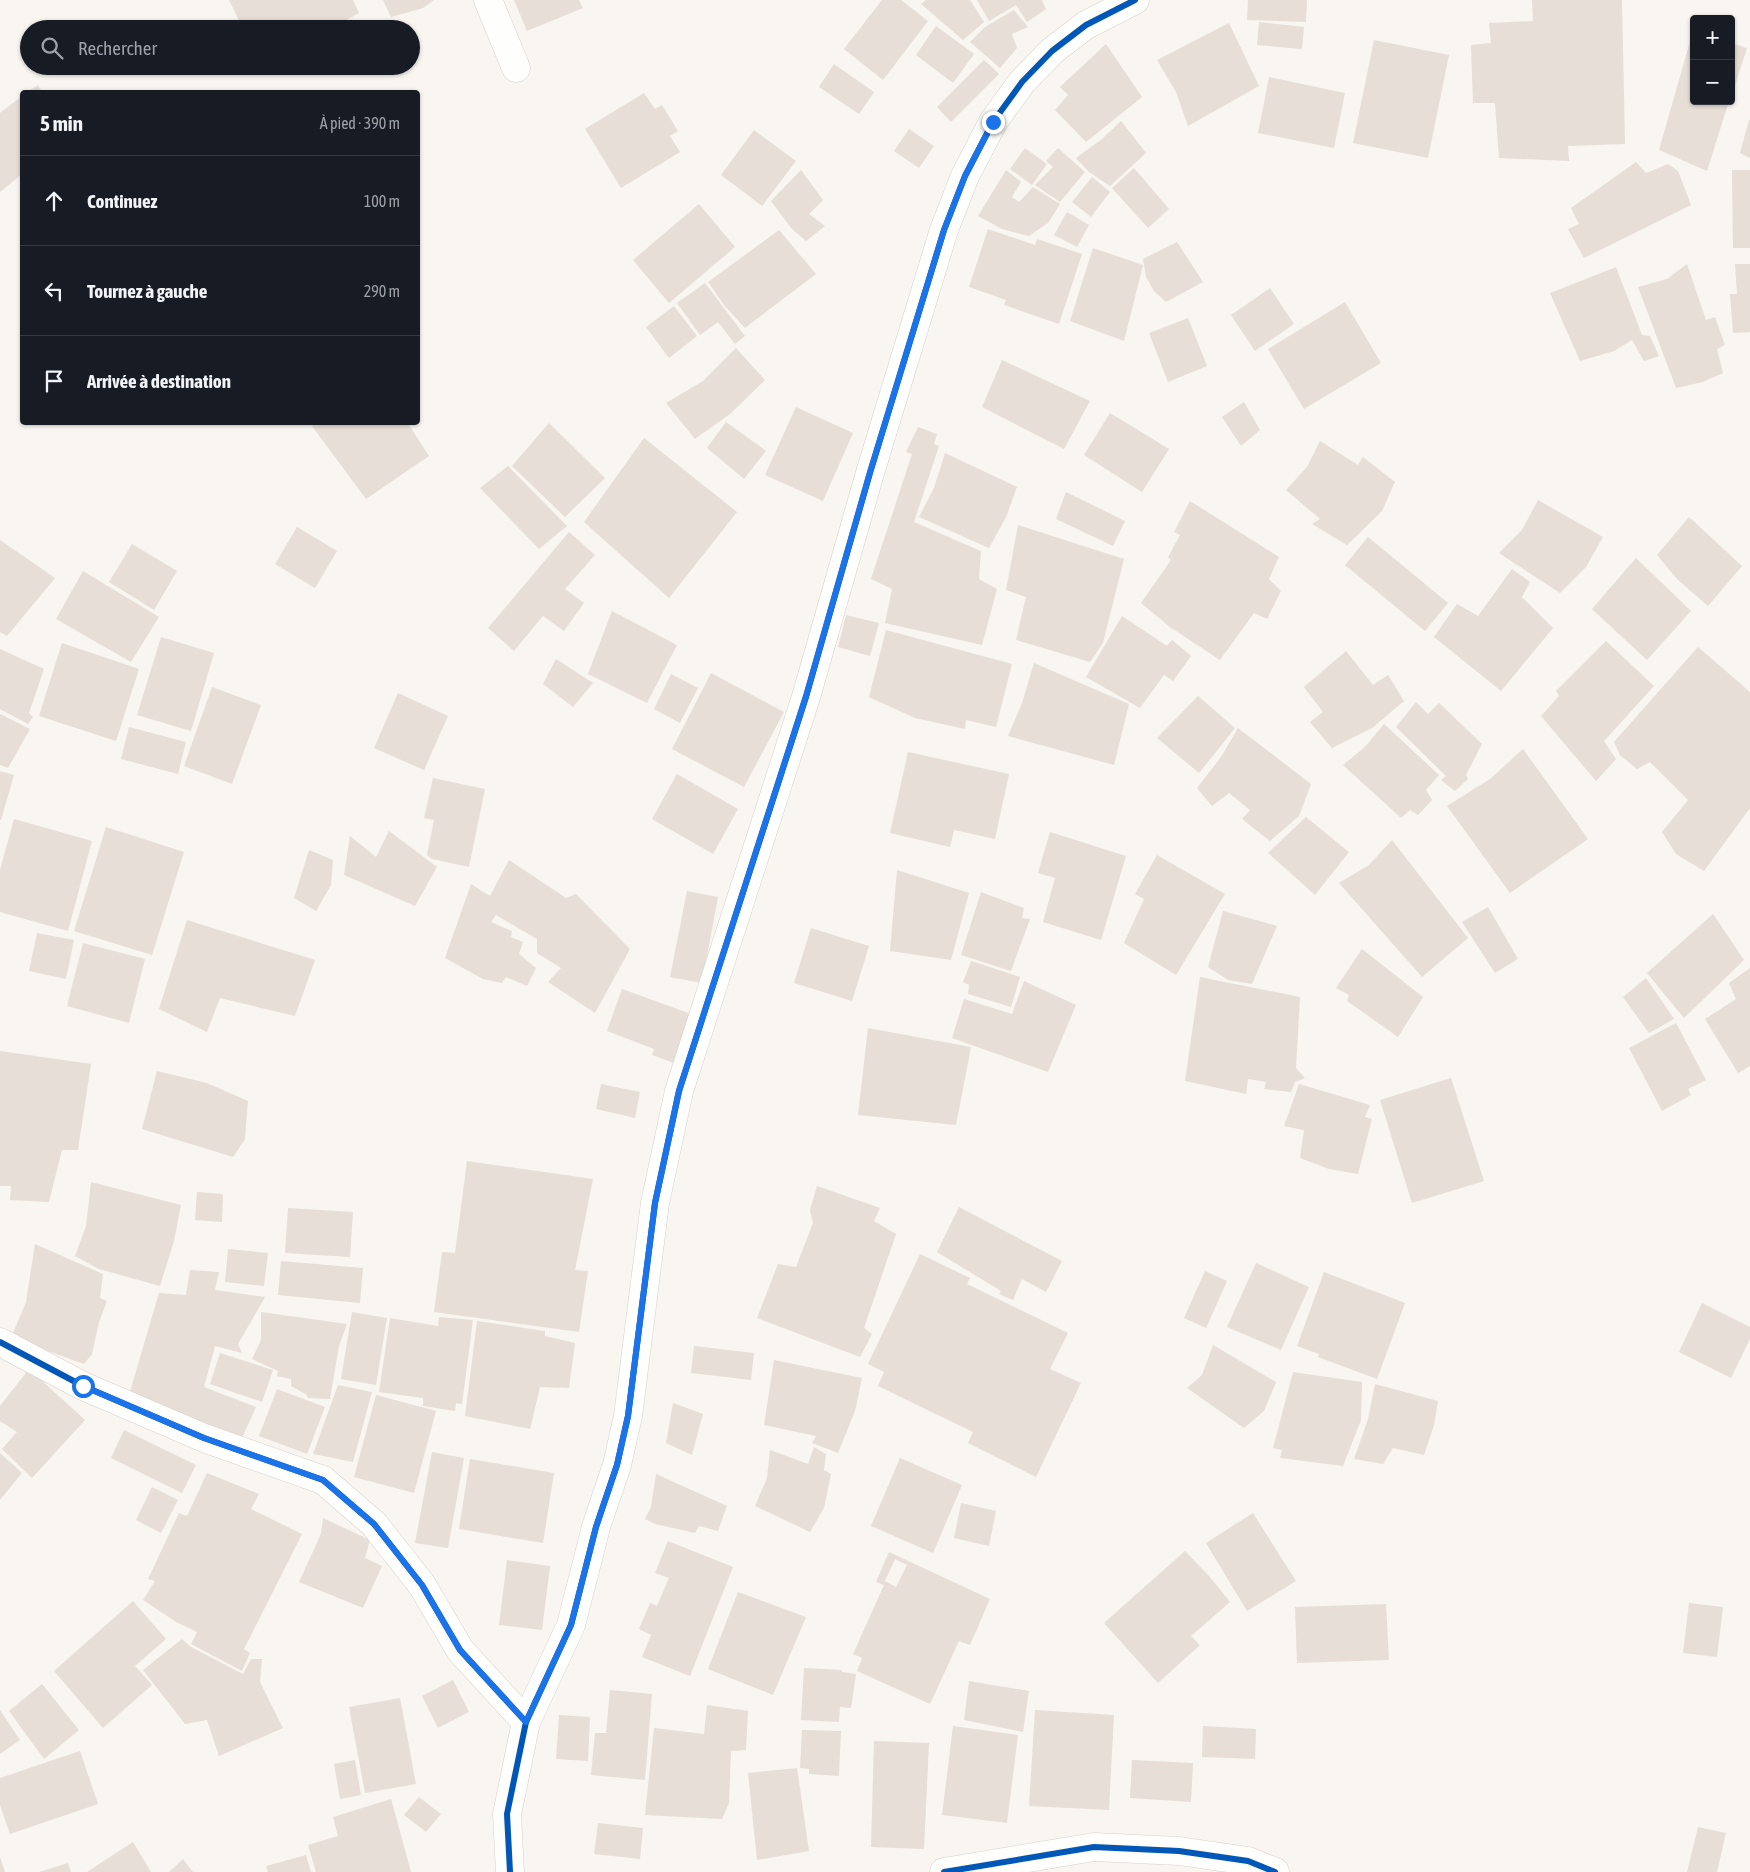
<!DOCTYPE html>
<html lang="fr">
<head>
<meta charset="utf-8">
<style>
	body { margin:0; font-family:"Asap Condensed",sans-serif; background:#242831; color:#f1f3f6 }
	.controls { position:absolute; right:15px; top:15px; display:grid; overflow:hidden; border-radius:5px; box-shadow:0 1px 4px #0004 }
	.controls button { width:45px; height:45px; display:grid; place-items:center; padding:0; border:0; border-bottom:1px solid #363941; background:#171b24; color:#f1f3f6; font:25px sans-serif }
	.stop { position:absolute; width:15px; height:15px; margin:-11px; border:4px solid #1a73e8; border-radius:50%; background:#fff }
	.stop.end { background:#1a73e8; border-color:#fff; box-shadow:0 1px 5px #0008 }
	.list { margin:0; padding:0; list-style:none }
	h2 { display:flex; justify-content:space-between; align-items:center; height:65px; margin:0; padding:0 20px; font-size:21px }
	h2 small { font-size:16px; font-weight:400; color:#9ea1a6 }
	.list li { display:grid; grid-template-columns:32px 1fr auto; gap:15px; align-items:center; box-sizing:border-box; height:90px; padding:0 20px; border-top:1px solid #363941 }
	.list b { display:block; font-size:19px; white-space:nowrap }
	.list em { font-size:16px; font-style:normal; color:#9ea1a6 }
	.icon { flex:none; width:28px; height:28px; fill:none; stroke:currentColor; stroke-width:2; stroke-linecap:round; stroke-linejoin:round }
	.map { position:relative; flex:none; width:1750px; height:1872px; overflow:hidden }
	.search { position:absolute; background:#171b24; box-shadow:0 1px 4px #0004; left:20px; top:20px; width:400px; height:55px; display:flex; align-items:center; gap:12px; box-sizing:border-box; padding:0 18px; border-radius:28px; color:#9ea1a6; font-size:19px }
	.panel { position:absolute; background:#171b24; box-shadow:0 1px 4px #0004; left:20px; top:90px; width:400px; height:335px; border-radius:5px }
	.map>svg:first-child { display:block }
	.building { fill:#e6ded7; fill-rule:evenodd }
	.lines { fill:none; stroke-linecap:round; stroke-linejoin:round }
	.street-casing { stroke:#d7d1cb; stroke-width:29 }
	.street { stroke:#fefefd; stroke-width:28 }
	.cycleway-casing { stroke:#fffaf3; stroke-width:9 }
	.cycleway { stroke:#0057b8; stroke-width:6 }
	.route { stroke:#1a73e8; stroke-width:6 }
</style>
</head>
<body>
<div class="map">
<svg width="1750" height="1872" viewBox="0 0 1750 1872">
	<rect width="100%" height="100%" fill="#f9f5f0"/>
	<g class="building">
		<polygon points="229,0 353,0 359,13 330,29 243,29"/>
		<polygon points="383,0 434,0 423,8 391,17"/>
		<polygon points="514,0 579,0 583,8 527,31"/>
		<polygon points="882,0 901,0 928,21 883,80 844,49"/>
		<polygon points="926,0 970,0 984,22 963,40 921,4"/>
		<polygon points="977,0 1042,0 1046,9 1027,22 1016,5 989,21"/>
		<polygon points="1248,0 1307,0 1306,22 1247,20"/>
		<polygon points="1532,0 1622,0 1625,144 1568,146 1569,161 1499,158 1495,103 1473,103 1471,45 1491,43 1489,23 1533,21"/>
		<polygon points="1014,10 1028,27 1012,34 1017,48 1000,68 970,42 985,27"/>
		<polygon points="1259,22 1304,27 1302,49 1257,45"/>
		<polygon points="1229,23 1259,86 1188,126 1176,92 1157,60"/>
		<polygon points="936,26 974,54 953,83 916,55"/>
		<polygon points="1693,31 1694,101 1729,101 1707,171 1659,150"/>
		<polygon points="1374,40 1449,55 1428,158 1353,143"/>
		<polygon points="1731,43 1747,48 1732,95 1731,95"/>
		<polygon points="1106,44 1142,97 1086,142 1055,110 1068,95 1060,87"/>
		<polygon points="984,60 999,74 951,122 937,107"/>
		<polygon points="834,64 874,92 859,114 819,87"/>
		<polygon points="1269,77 1345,93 1334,148 1258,133"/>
		<polygon points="38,85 42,92 27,92"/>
		<polygon points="644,93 655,109 662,105 678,131 670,136 680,152 621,188 585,129"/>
		<polygon points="22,96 22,174 0,192 0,113"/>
		<polygon points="1749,120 1750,120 1750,158 1740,153"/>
		<polygon points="1121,121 1146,153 1110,186 1089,172 1076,158 1102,139"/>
		<polygon points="909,129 934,146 919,168 894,151"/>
		<polygon points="754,130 796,161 762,206 721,175"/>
		<polygon points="1025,148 1047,164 1032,185 1010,169"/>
		<polygon points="1058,148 1085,172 1060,202 1035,185 1053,167 1046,161"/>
		<polygon points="1636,162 1646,173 1668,164 1678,171 1691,205 1584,258 1568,229 1579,224 1571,208"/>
		<polygon points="1134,168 1169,209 1148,228 1112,188"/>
		<polygon points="801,170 823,200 809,214 825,226 806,241 791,228 771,201"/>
		<polygon points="1006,170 1021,182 1012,197 1019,202 1033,187 1060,204 1048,223 1029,236 1002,229 978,216"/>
		<polygon points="1732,170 1750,170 1750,248 1733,248"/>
		<polygon points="1092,177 1110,192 1091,217 1072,202"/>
		<polygon points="699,204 735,247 669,303 633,260"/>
		<polygon points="1067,212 1089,225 1077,247 1054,235"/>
		<polygon points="988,229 1035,245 1037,239 1082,254 1059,324 1004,305 1006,300 969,287"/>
		<polygon points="779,230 816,274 745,328 724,305 708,282"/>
		<polygon points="1177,242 1203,282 1166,302 1154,291 1146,277 1143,259"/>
		<polygon points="1093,248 1143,265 1124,341 1070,321"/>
		<polygon points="1687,264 1706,320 1715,317 1725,345 1717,349 1723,373 1703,382 1676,388 1638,287 1667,279"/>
		<polygon points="1735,264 1750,264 1750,332 1733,333 1730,294 1737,294"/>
		<polygon points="1616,267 1642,335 1650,336 1659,356 1644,361 1632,340 1614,351 1580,361 1550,293"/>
		<polygon points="705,283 745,336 735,344 718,322 700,335 677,303"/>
		<polygon points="1270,288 1294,324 1255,351 1231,315"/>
		<polygon points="1345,302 1381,363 1304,409 1268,349"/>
		<polygon points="674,306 697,336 669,358 646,327"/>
		<polygon points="1188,318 1207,366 1168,382 1149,333"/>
		<polygon points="736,348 765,380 730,414 695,439 666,403 703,381"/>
		<polygon points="1002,360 1090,401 1064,449 982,407"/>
		<polygon points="1244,402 1260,430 1241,446 1222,417"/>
		<polygon points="796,407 853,433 823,501 765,475"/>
		<polygon points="1110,413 1169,449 1142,492 1084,455"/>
		<polygon points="316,422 407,422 429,456 366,499 312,426"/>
		<polygon points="726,422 766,451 744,479 707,448"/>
		<polygon points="549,423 605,478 565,517 512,466"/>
		<polygon points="918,427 937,434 934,444 939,446 914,522 981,551 979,579 997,589 982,645 885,623 892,589 871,579 912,454 906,452"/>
		<polygon points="644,438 737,512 669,598 584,522"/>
		<polygon points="1320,441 1358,465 1363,457 1395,482 1382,511 1347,545 1312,524 1320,519 1286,490 1307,467"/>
		<polygon points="945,453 1017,487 1006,517 989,548 919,517 934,488"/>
		<polygon points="508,466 567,526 539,549 480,488"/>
		<polygon points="1066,492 1125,521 1113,546 1056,519"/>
		<polygon points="1538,500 1603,537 1586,567 1560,593 1499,553 1522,530"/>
		<polygon points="1190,501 1279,557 1269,579 1281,591 1267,619 1254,613 1220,660 1170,627 1141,603 1171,560 1168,557 1180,535 1174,532"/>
		<polygon points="1689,517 1742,566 1708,606 1677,579 1657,555"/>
		<polygon points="1018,525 1124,559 1103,643 1090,662 1016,640 1026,597 1006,590"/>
		<polygon points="297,527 337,551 315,588 275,564"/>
		<polygon points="569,532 595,555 565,589 584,603 564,631 543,616 514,651 488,628"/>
		<polygon points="1368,537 1448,603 1425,631 1345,565"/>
		<polygon points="0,540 55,578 7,636 0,632"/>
		<polygon points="132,544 177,571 154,610 109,582"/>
		<polygon points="1636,558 1691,611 1647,660 1592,609"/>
		<polygon points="1512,569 1530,582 1522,597 1553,628 1501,691 1434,637 1457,604 1478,616"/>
		<polygon points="83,571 159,617 131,662 56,619"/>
		<polygon points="612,611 677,645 647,703 588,674"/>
		<polygon points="846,615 879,623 870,656 838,647"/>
		<polygon points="1122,616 1167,646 1172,640 1191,656 1173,681 1164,675 1140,708 1086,677"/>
		<polygon points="886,630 1012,664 996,727 966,720 965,729 915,718 869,697"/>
		<polygon points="161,637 214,653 191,731 137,715"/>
		<polygon points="1606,641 1654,686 1604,741 1616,759 1596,781 1541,716 1559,696 1556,691"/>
		<polygon points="62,643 139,669 116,741 39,716"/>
		<polygon points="1698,647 1750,692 1750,808 1704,871 1676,854 1662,832 1688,800 1650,762 1637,769 1620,755 1614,742"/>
		<polygon points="0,649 44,669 29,713 33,717 28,724 0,709"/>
		<polygon points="1346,651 1373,685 1388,675 1404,701 1372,728 1332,748 1310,722 1323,712 1304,687"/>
		<polygon points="556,659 593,683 573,707 543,684"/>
		<polygon points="1034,663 1129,704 1114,765 1008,736 1022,703"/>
		<polygon points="711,673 784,712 744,787 672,749"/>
		<polygon points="671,674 698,688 680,723 654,709"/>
		<polygon points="212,687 261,705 232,784 184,766"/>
		<polygon points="398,693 448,716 424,770 374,748"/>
		<polygon points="1198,696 1235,728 1199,773 1157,738"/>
		<polygon points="1416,702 1428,714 1439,703 1482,744 1466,775 1468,779 1455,791 1441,780 1446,776 1396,727"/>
		<polygon points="0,714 30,729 8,768 0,765"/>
		<polygon points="1384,724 1439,775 1426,790 1432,800 1418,815 1410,810 1401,818 1343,765 1365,747"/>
		<polygon points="129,727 186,742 178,774 121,759"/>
		<polygon points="1238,728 1311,784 1299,816 1270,841 1242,819 1250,810 1229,793 1212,806 1197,788 1221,757"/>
		<polygon points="1523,749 1588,839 1510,893 1447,806 1490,779"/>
		<polygon points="908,752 1009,774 995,839 954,830 950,847 890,833"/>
		<polygon points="0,771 14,775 1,820 0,820"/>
		<polygon points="677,774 738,809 713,854 652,819"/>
		<polygon points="433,778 485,789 469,867 432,859 427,855 434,820 424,818"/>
		<polygon points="1306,817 1349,852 1315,895 1268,853"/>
		<polygon points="14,819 92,841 68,931 0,912 0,870"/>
		<polygon points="106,827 184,852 152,955 74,931"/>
		<polygon points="389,831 437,867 415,906 344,875 350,836 376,857"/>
		<polygon points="1050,832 1126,856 1101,940 1043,922 1055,878 1038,873"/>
		<polygon points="1392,840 1468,938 1422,977 1339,883 1369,865"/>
		<polygon points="309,850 333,860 331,885 316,911 294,898"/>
		<polygon points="1157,855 1225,894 1176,975 1124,943 1144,899 1135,894"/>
		<polygon points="509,860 566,898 576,894 630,949 595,1013 548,982 561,968 537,953 537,939 496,915 491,922 512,931 511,937 523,942 519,954 536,968 527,986 506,977 502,983 483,979 445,958 471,884 490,896"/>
		<polygon points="897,870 969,893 951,960 890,951"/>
		<polygon points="687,891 718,897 702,983 670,977"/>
		<polygon points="981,892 1024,908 1022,918 1030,919 1011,971 961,955"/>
		<polygon points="1488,907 1518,959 1495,973 1462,922"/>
		<polygon points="1223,911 1277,926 1252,984 1228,980 1208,967"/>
		<polygon points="1713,914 1744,960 1684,1018 1647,973"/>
		<polygon points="187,920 315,960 295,1016 220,998 207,1032 159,1009"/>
		<polygon points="811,928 869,946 852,1001 794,983"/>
		<polygon points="37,933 74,940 66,979 29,971"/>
		<polygon points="83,943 145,959 129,1023 67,1006"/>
		<polygon points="1362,949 1423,997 1398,1037 1347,1001 1349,995 1336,988"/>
		<polygon points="971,961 1020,977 1011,1007 968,994 969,985 963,982"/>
		<polygon points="1750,968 1750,1066 1738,1073 1705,1019 1736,999 1729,983"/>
		<polygon points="1200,977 1300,997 1296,1068 1305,1078 1295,1082 1291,1092 1264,1089 1266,1082 1248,1079 1246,1094 1185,1081"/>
		<polygon points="1646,978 1674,1019 1649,1033 1623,997"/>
		<polygon points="1024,981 1076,1005 1048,1072 952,1038 964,999 1012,1014"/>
		<polygon points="622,989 691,1014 674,1063 652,1055 654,1049 607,1031"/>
		<polygon points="1676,1023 1706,1080 1688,1089 1691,1095 1662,1111 1629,1048"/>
		<polygon points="868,1028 971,1047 956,1125 858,1115"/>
		<polygon points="0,1051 91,1064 78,1150 62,1150 49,1202 10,1200 11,1186 0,1186"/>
		<polygon points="157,1071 207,1083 248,1101 245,1139 233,1157 142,1129"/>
		<polygon points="1451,1078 1484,1181 1412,1203 1380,1100"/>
		<polygon points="601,1084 640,1092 635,1118 596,1109"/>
		<polygon points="1299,1084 1370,1105 1365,1117 1372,1119 1358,1174 1329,1169 1300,1158 1304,1130 1284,1126"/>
		<polygon points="467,1161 593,1179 575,1270 588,1271 579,1332 434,1312 442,1252 455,1253"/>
		<polygon points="91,1182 181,1205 174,1241 160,1286 99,1269 75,1256 86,1226"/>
		<polygon points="817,1186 880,1208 874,1221 896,1234 864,1328 872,1334 860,1357 757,1318 778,1264 796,1267 813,1223 810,1210"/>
		<polygon points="197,1192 223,1194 222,1222 195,1220"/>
		<polygon points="959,1207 1062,1261 1046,1292 1022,1279 1013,1300 999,1294 1001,1291 937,1252"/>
		<polygon points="288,1208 353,1212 350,1257 285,1253"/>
		<polygon points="35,1244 103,1274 100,1298 107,1301 99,1322 92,1354 84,1364 48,1351 45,1358 11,1338 26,1302"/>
		<polygon points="228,1249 268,1253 264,1286 225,1282"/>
		<polygon points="920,1254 970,1278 967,1284 1068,1333 1050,1369 1081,1383 1036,1477 968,1443 973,1432 878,1386 884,1372 868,1364"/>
		<polygon points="281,1261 363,1268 360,1303 278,1295"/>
		<polygon points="1256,1263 1309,1287 1281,1350 1227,1327"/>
		<polygon points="190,1270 219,1272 215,1290 265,1297 238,1344 242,1353 215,1346 204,1387 256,1407 242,1438 129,1395 159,1293 186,1295"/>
		<polygon points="1205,1271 1227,1281 1206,1328 1184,1318"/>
		<polygon points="1324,1272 1405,1303 1377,1379 1318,1357 1319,1354 1297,1346"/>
		<polygon points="1702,1303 1750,1327 1750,1339 1731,1378 1679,1352"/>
		<polygon points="261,1312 347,1324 339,1346 330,1399 308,1398 307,1395 291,1386 291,1379 277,1376 278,1371 252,1359 261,1340"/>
		<polygon points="352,1312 387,1318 376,1385 341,1379"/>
		<polygon points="439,1317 473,1320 462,1404 456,1403 455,1411 423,1406 423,1398 379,1392 390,1318 438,1326"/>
		<polygon points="477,1321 545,1331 545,1336 575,1343 569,1388 540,1387 530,1429 465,1416"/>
		<polygon points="1213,1345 1276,1382 1264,1411 1244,1428 1187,1388 1202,1375"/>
		<polygon points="694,1346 754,1353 751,1380 691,1373"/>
		<polygon points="220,1353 273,1370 262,1402 210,1384"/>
		<polygon points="774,1360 862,1378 855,1411 838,1453 812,1443 816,1436 764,1425"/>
		<polygon points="29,1369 85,1420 32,1478 2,1449 17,1432 0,1421 0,1406"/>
		<polygon points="1293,1372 1362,1382 1361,1420 1343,1466 1280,1458 1282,1450 1273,1448"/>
		<polygon points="1375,1384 1438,1401 1434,1425 1424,1455 1393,1448 1383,1464 1354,1459 1368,1419"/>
		<polygon points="338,1385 372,1392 353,1462 313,1454"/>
		<polygon points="277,1389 325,1407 307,1454 259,1436"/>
		<polygon points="376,1395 436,1411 414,1493 354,1477"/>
		<polygon points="673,1403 703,1414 692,1455 666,1443"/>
		<polygon points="124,1430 196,1465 182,1493 111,1458"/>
		<polygon points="814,1447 826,1454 824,1470 831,1474 824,1508 810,1532 755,1506 767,1478 770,1450 808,1464"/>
		<polygon points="432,1452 464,1458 448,1548 415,1543"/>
		<polygon points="0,1453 22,1473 0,1500"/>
		<polygon points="900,1458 962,1485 933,1553 871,1526"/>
		<polygon points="470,1459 554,1473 543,1543 459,1529"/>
		<polygon points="207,1473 259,1494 251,1509 302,1534 244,1649 250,1653 242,1671 191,1644 197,1632 176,1622 143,1600 155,1581 148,1579 179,1513 187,1516"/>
		<polygon points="656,1474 727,1506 718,1531 699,1526 695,1533 655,1524 645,1519 651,1507"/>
		<polygon points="152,1487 178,1500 161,1533 136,1520"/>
		<polygon points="961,1503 996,1511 989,1546 954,1538"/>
		<polygon points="1253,1513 1296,1581 1247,1611 1206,1543"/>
		<polygon points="323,1518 370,1540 365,1558 382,1566 363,1608 299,1582 321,1534"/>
		<polygon points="668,1541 733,1567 690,1676 642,1657 651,1635 639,1629 650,1603 657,1606 669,1578 655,1573"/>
		<polygon points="1185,1551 1209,1576 1230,1602 1191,1636 1200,1645 1158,1683 1104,1623"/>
		<path d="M889 1552 990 1599 970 1645 959 1641 930 1704 857 1671 862 1658 853 1654 884 1585 876 1582ZM895 1559 907 1565 896 1587 885 1581Z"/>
		<polygon points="507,1560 550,1566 542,1630 499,1625"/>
		<polygon points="738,1592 806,1617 773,1695 708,1669"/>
		<polygon points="133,1601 166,1639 135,1666 152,1685 103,1728 54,1671"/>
		<polygon points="1689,1603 1723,1607 1717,1657 1683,1653"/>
		<polygon points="1386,1604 1389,1660 1297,1663 1295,1607"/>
		<polygon points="182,1639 191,1647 243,1674 251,1659 262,1659 260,1682 283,1728 219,1756 207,1720 185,1724 143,1670"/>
		<polygon points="804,1668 842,1670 842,1672 856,1674 851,1708 840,1707 839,1722 801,1720"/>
		<polygon points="453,1680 469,1712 438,1728 422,1696"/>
		<polygon points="969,1681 1029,1691 1023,1732 964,1720"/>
		<polygon points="42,1684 79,1730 44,1759 9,1711"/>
		<polygon points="610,1690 652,1694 645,1780 591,1775 595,1733 606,1733"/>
		<polygon points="400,1698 416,1784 365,1793 349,1707"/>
		<polygon points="707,1705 748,1711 746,1750 731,1751 729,1803 722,1819 645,1815 654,1728 704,1734"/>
		<polygon points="0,1710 20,1740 0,1754"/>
		<polygon points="1035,1710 1114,1715 1109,1810 1029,1806"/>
		<polygon points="559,1715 590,1717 588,1761 556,1759"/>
		<polygon points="953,1726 1018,1735 1007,1823 942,1815"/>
		<polygon points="1203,1726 1256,1729 1255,1759 1202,1757"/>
		<polygon points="802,1730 841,1731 839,1776 809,1774 809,1769 800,1768"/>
		<polygon points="874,1741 929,1743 924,1849 871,1847"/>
		<polygon points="80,1751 98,1804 10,1834 0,1805 0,1778"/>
		<polygon points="355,1760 361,1795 340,1799 334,1764"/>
		<polygon points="1132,1760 1193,1763 1191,1802 1130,1798"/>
		<polygon points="797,1768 809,1851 757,1860 748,1773"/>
		<polygon points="419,1797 441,1814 426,1832 404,1815"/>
		<polygon points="391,1799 411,1872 316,1872 308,1845 338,1836 333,1817"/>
		<polygon points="598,1823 643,1828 640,1859 594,1854"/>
		<polygon points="1698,1827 1726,1833 1717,1872 1687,1872"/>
		<polygon points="133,1842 151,1872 87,1872"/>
		<polygon points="306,1855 311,1872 268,1872 266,1866"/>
		<polygon points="0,1857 5,1872 0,1872"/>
		<polygon points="183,1859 193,1872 169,1872"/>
		<polygon points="68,1863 71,1872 39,1872"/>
	</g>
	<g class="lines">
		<defs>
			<g id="street">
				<polyline points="488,0 516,68"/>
				<polyline points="0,1342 83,1386 204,1438 323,1480 374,1524 422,1585 460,1650 526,1722"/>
				<polyline points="510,1872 507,1814 526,1722 571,1625 596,1527 617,1465 628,1416 655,1203 679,1091 806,697 870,473 944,230 965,176 993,122 1022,82 1052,51 1086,25 1135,0"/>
				<polyline points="944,1872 1094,1847 1179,1851 1248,1861 1275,1872"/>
			</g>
		</defs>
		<use href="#street" class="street-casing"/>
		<use href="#street" class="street"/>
		<defs>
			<g id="cycleway">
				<polyline points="0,1342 83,1386 204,1438 323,1480 374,1524 422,1585 460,1650 526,1722"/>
				<polyline points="510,1872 507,1814 526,1722 571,1625 596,1527 617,1465 628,1416 655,1203 679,1091 806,697 870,473 944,230 965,176 993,122 1022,82 1052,51 1086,25 1135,0"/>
				<polyline points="944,1872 1094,1847 1179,1851 1248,1861 1275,1872"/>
			</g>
		</defs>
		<use href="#cycleway" class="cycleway-casing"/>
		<use href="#cycleway" class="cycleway"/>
	</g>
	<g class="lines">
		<polyline class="route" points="83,1386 204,1438 323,1480 374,1524 422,1585 460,1650 526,1722 571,1625 596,1527 617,1465 628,1416 655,1203 679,1091 806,696 870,472 944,230 965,176 993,122"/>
	</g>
</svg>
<div class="controls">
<button>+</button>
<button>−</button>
</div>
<div class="stop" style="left:83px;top:1386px"></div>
<div class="stop end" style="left:993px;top:122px"></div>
<div class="search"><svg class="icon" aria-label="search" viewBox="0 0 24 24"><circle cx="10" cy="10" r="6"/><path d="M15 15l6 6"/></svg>Rechercher</div>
<section class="panel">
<h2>5 min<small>À pied · 390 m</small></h2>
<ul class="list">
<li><svg class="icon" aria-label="ahead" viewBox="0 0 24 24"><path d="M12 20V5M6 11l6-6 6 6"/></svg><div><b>Continuez</b></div><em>100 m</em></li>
<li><svg class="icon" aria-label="left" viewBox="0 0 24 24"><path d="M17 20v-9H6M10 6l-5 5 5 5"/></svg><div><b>Tournez à gauche</b></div><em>290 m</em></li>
<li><svg class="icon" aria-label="arrive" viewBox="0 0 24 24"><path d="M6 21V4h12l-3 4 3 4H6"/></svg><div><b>Arrivée à destination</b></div></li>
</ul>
</section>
</div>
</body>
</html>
